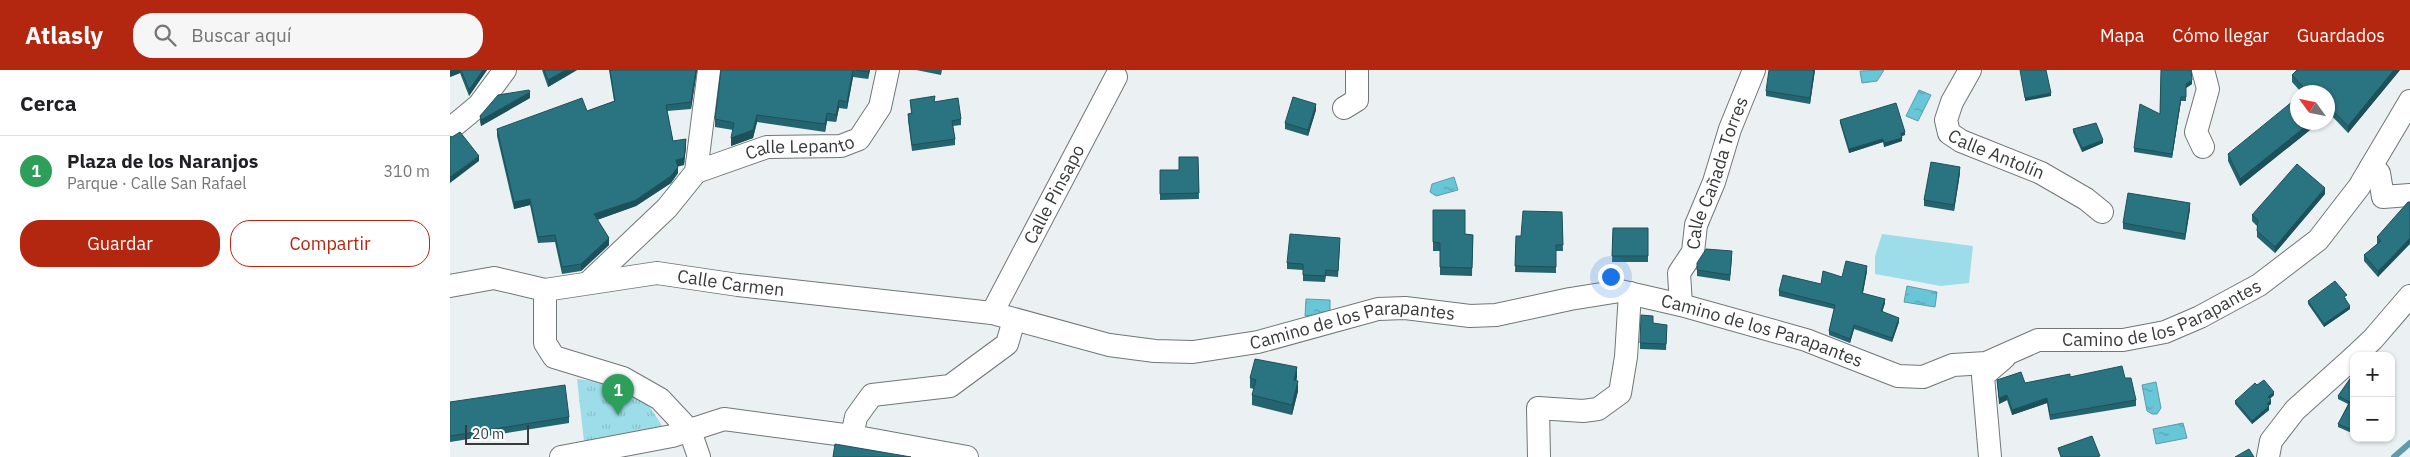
<!DOCTYPE html>
<html lang="es">
<head>
<meta charset="utf-8">
<style>
	body { margin:0; font-family:"IBM Plex Sans",sans-serif; background:#f6f6f6; color:#202124 }
	.controls { position:absolute; right:15px; bottom:15px; display:grid; overflow:hidden; border-radius:10px; box-shadow:0 1px 4px #0004 }
	.controls button { width:45px; height:45px; display:grid; place-items:center; padding:0; border:0; border-bottom:1px solid #e0e0e0; background:#fff; color:#202124; font:25px sans-serif }
	.compass { position:absolute; left:1840px; top:15px; width:45px; height:45px; border-radius:50%; background:#fff; box-shadow:0 1px 4px #0004; rotate:303deg }
	.scale { position:absolute; left:15px; bottom:12px; width:64px; box-sizing:border-box; padding-left:5px; border:2px solid #383a3b; border-top:0; font-size:14px; line-height:18px; white-space:nowrap; color:#383a3b; -webkit-text-stroke:4px #f9feff; paint-order:stroke }
	.you { position:absolute; left:1160px; top:206px; width:18px; height:18px; margin:-12px; border:4px solid #fff; border-radius:50%; background:#1a73e8; box-shadow:0 0 0 8px #1a73e833 }
	.badge { display:grid; place-items:center; width:32px; height:32px; border-radius:50%; background:#b3260f; color:#fff; font-size:16px; font-weight:700 }
	.pin { position:absolute; translate:-50% -41px; filter:drop-shadow(0 1px 2px #0008) }
	.pin::after { content:''; position:absolute; top:26px; width:18px; height:15px; background:inherit; clip-path:polygon(0 0,100% 0,50% 100%) }
	.list { margin:0; padding:0; list-style:none }
	h2 { display:flex; justify-content:space-between; align-items:center; height:65px; margin:0; padding:0 20px; font-size:21px }
	h2 small { font-size:16px; font-weight:400; color:#757577 }
	.list li { display:grid; grid-template-columns:32px 1fr auto; gap:15px; align-items:center; box-sizing:border-box; height:70px; padding:0 20px; border-top:1px solid #e0e0e0 }
	.list b { display:block; font-size:19px; white-space:nowrap }
	.list p { margin:0; font-size:16px; white-space:nowrap; color:#757577 }
	.list em { font-size:16px; font-style:normal; color:#757577 }
	.actions { display:flex; gap:10px; padding:15px 20px }
	.actions a { flex:1; padding:11px 0; border:1px solid #b3260f; border-radius:20px; text-align:center; font-size:18px; color:#b3260f }
	.actions .main { background:#b3260f; color:#fff }
	.icon { flex:none; width:28px; height:28px; fill:none; stroke:currentColor; stroke-width:2; stroke-linecap:round; stroke-linejoin:round }
	.map { position:relative; flex:none; width:1960px; height:387px; overflow:hidden }
	header { display:flex; align-items:center; gap:30px; box-sizing:border-box; height:70px; padding:0 25px; background:#b3260f; color:#fff }
	header strong { font-size:24px }
	nav { display:flex; gap:28px; margin-inline-start:auto; font-size:18px }
	.search { width:350px; height:45px; background:#f6f6f6; display:flex; align-items:center; gap:12px; box-sizing:border-box; padding:0 18px; border-radius:20px; color:#757577; font-size:19px }
	main { display:flex }
	aside { flex:1; background:#fff }
	.map>svg:first-child { display:block }
	.park { fill:url(#park-tufts) }
	.pitch { fill:#9dddea }
	.water { fill:url(#water-ripples); stroke:#5a9caa }
	.lines { fill:none; stroke-linecap:round; stroke-linejoin:round }
	.stream { stroke:#5a9caa; stroke-width:6 }
	.minor-casing { stroke:#717677; stroke-width:24 }
	.minor { stroke:#fff; stroke-width:22 }
	.wall { fill:#24646f }
	.shaded-wall { fill:#1d515a }
	.building { fill:#2a7481; stroke:#1d515a }
	.labels { text-anchor:middle; stroke-width:5; stroke-linejoin:round; paint-order:stroke }
	.street-label { font-size:18px; fill:#383a3b; stroke:#f9feff }
</style>
</head>
<body>
<header>
<strong>Atlasly</strong>
<div class="search"><svg class="icon" aria-label="search" viewBox="0 0 24 24"><circle cx="10" cy="10" r="6"/><path d="M15 15l6 6"/></svg>Buscar aquí</div>
<nav><a>Mapa</a><a>Cómo llegar</a><a>Guardados</a></nav>
</header>
<main>
<aside>
<h2>Cerca<small></small></h2>
<ul class="list">
<li><span class="badge" style="background:#2e9e5b">1</span><div><b>Plaza de los Naranjos</b><p>Parque · Calle San Rafael</p></div><em>310 m</em></li>
</ul>
<div class="actions"><a class="main">Guardar</a><a>Compartir</a></div>
</aside>
<div class="map">
<svg width="1960" height="387" viewBox="0 0 1960 387">
	<defs>
		<pattern id="park-tufts" width="24" height="20" patternUnits="userSpaceOnUse" patternTransform="scale(1.25)"><rect width="24" height="20" fill="#9dddea"/><path d="M3 7l-1-3M5 7V3M7 7l1-3M15 17l-1-3M17 17v-4M19 17l1-3" fill="none" stroke="#88beca"/></pattern>
		<pattern id="water-ripples" width="26" height="14" patternUnits="userSpaceOnUse" patternTransform="scale(1.25)"><rect width="26" height="14" fill="#68c6d9"/><path d="M2 4q2-2 4 0t4 0M15 11q2-2 4 0t4 0" fill="none" stroke="#57a2b1"/></pattern>
	</defs>
	<rect width="100%" height="100%" fill="#ebf1f2"/>
	<path class="park" d="M127 309C150 311 179 318 197 334 203 340 208 350 213 357L134 371Z"/>
	<polygon class="pitch" points="1432,164 1523,176 1519,213 1491,216 1425,204 1425,186"/>
	<g class="water">
		<polygon points="1434,0 1427,11 1412,13 1410,1"/>
		<polygon points="1469,20 1481,25 1468,51 1456,46"/>
		<polygon points="1004,107 1008,120 986,126 980,122 982,114"/>
		<polygon points="1457,216 1487,222 1485,237 1454,232"/>
		<polygon points="856,229 880,230 880,242 855,246"/>
		<polygon points="1706,312 1711,338 1707,344 1702,344 1697,341 1692,315"/>
		<polygon points="1733,353 1737,368 1706,374 1703,359"/>
	</g>
	<g class="lines">
		<polyline class="stream" points="1944,387 1960,373"/>
		<defs>
			<g id="minor">
				<path id="s1" d="M1520 0 1502 32 1496 50 1499 63 1511 71 1591 103 1636 129 1652 142"/>
				<polyline points="894,38 907,30 907,0"/>
				<polyline points="0,59 29,35 55,0"/>
				<polyline points="1753,77 1746,62 1758,19 1753,0"/>
				<polyline points="1921,97 1929,103 1933,127 1960,125"/>
				<path id="s2" d="M246 102 317 77 391 76 409 69 430 37 438 0"/>
				<polyline points="138,213 217,138 246,102 259,0"/>
				<path id="s3" d="M0 216 44 208 95 220 207 203 288 215 542 243 659 275 705 281 743 282 808 272 928 239 955 238 1020 246 1046 245 1120 229 1170 221 1231 235 1356 270 1448 306 1473 307 1503 295 1536 293 1588 270H1673L1715 262 1750 247 1809 215 1868 170 1909 117 1960 31"/>
				<polyline points="95,220 95,273 104,287 173,308 210,329 240,361 249,387"/>
				<path id="s4" d="M1231 235 1229 203 1243 182 1246 155 1264 112 1280 59 1304 0"/>
				<path id="s5" d="M542 243 666 7"/>
				<polyline points="1905,286 1923,269 1960,226"/>
				<polyline points="402,366 406,347 422,325 500,316 557,274 564,250"/>
				<polyline points="111,387 222,366 274,349 402,366 517,387"/>
				<polyline points="1089,387 1088,338 1133,341 1148,339 1170,323 1176,287 1180,223"/>
				<polyline points="1540,387 1533,306 1554,288"/>
				<polyline points="1818,387 1821,371 1845,340 1904,287"/>
			</g>
		</defs>
		<use href="#minor" class="minor-casing"/>
		<use href="#minor" class="minor"/>
	</g>
	<g class="wall">
		<polygon points="0,0 37,0 19,26 10,3 0,7"/>
		<polygon points="92,0 127,0 98,17"/>
		<polygon points="159,0 247,0 241,39 217,41 223,71 236,76 234,95 228,96 228,103 221,113 186,136 147,150 159,175 131,201 112,204 105,172 88,173 80,135 64,139 47,66 47,59 137,41 164,31"/>
		<polygon points="271,0 420,0 418,9 403,7 397,39 389,38 386,52 377,51 375,62 307,52 303,68 281,76 283,60 265,57 265,49"/>
		<polygon points="466,0 492,0 491,5"/>
		<polygon points="1365,0 1360,34 1316,26 1316,21"/>
		<polygon points="1711,0 1742,14 1736,18 1736,31 1731,31 1722,88 1684,82 1684,78 1710,44"/>
		<polygon points="1847,0 1950,0 1898,63 1880,44 1878,47 1878,22 1851,22 1842,12 1842,5"/>
		<polygon points="80,28 31,56 30,52 30,46"/>
		<polygon points="460,30 485,32 511,49 511,55 503,56 505,69 505,75 462,81 458,50 458,44 461,43"/>
		<polygon points="866,40 858,66 835,59 835,53"/>
		<polygon points="1390,50 1455,65 1452,66 1452,71 1434,77 1433,72 1399,83 1390,53"/>
		<polygon points="1848,52 1870,52 1790,116 1778,91 1778,84"/>
		<polygon points="1623,59 1653,73 1632,82 1623,62"/>
		<polygon points="748,87 749,129 710,130 710,100 729,100"/>
		<polygon points="1510,103 1504,141 1474,136 1474,130"/>
		<polygon points="1875,124 1825,183 1807,167 1807,156 1802,151 1802,145"/>
		<polygon points="1960,132 1928,207 1914,191 1914,185 1927,174 1927,167"/>
		<polygon points="1740,139 1735,170 1673,159 1673,153"/>
		<polygon points="983,140 1015,164 1023,165 1022,206 990,205 990,181 983,181"/>
		<polygon points="1112,142 1113,181 1106,181 1106,203 1065,202 1066,166 1071,166"/>
		<polygon points="1163,158 1198,158 1198,192 1162,192"/>
		<polygon points="890,174 888,207 876,206 875,212 853,211 853,200 837,199 837,193"/>
		<polygon points="1282,187 1280,211 1247,206 1247,200"/>
		<polygon points="1417,201 1413,223 1435,233 1432,242 1449,252 1442,272 1404,259 1400,273 1379,265 1379,261 1384,239 1329,226 1329,221 1371,214 1392,207"/>
		<polygon points="1897,228 1895,229 1900,239 1874,257 1858,234 1858,231"/>
		<polygon points="1203,253 1217,261 1216,280 1190,279 1190,273"/>
		<polygon points="1904,303 1904,364 1888,357 1888,354 1898,334 1888,329 1888,326"/>
		<polygon points="847,307 846,311 848,321 842,345 802,335 802,325 804,319 800,318 800,308"/>
		<polygon points="1620,307 1675,308 1686,330 1686,336 1600,350 1597,333 1562,345 1557,330 1549,334 1547,310 1575,313"/>
		<polygon points="1807,315 1824,325 1820,329 1821,334 1818,336 1819,340 1802,354 1785,334 1785,331"/>
		<polygon points="0,332 119,347 119,353 0,372"/>
	</g>
	<g class="shaded-wall">
		<polygon points="2,0 10,0 10,3 0,7 0,1"/>
		<polygon points="33,0 37,0 19,26 19,20"/>
		<polygon points="116,0 127,0 98,17 98,10"/>
		<polygon points="246,0 247,0 241,39 241,32"/>
		<polygon points="403,0 403,7 397,39 397,32"/>
		<polygon points="419,0 420,0 418,9 418,2"/>
		<polygon points="1364,0 1365,0 1360,34 1360,28"/>
		<polygon points="1944,0 1950,0 1898,63 1898,56"/>
		<polygon points="1742,10 1742,14 1736,18 1736,31 1736,14"/>
		<polygon points="80,22 80,28 31,56 31,50"/>
		<polygon points="1601,23 1601,26 1575,31 1575,28"/>
		<polygon points="1731,27 1731,31 1722,88 1722,84"/>
		<polygon points="389,30 389,38 386,52 386,45"/>
		<polygon points="866,34 866,40 858,66 858,60"/>
		<polygon points="1880,38 1880,44 1878,47 1878,40"/>
		<polygon points="377,43 377,51 375,62 375,54"/>
		<polygon points="307,45 307,52 303,68 281,76 281,68"/>
		<polygon points="1861,52 1870,52 1790,116 1790,109"/>
		<polygon points="1455,62 1455,65 1451,66 1451,63"/>
		<polygon points="1452,68 1452,71 1434,77 1434,73"/>
		<polygon points="236,69 236,76 234,95 226,97 226,90"/>
		<polygon points="1433,69 1433,72 1399,83 1399,79"/>
		<polygon points="1653,70 1653,73 1632,82 1632,78"/>
		<polygon points="29,86 29,91 0,113 0,107"/>
		<polygon points="228,97 228,103 221,113 186,136 144,151 144,144"/>
		<polygon points="1510,97 1510,103 1504,141 1504,135"/>
		<polygon points="1875,118 1875,124 1825,183 1825,177"/>
		<polygon points="80,129 80,135 64,139 64,132"/>
		<polygon points="1740,133 1740,139 1735,170 1735,164"/>
		<polygon points="159,168 159,175 131,201 131,194"/>
		<polygon points="1960,168 1960,174 1928,207 1928,201"/>
		<polygon points="1417,196 1417,201 1412,227 1412,223"/>
		<polygon points="1435,229 1435,233 1431,246 1431,241"/>
		<polygon points="1900,236 1900,239 1874,257 1874,254"/>
		<polygon points="1449,248 1449,252 1442,272 1442,268"/>
		<polygon points="1404,255 1404,259 1400,273 1400,269"/>
		<polygon points="847,297 847,307 844,320 844,310"/>
		<polygon points="848,311 848,321 842,345 842,335"/>
		<polygon points="1824,322 1824,325 1818,330 1818,327"/>
		<polygon points="1557,325 1557,330 1549,334 1549,328"/>
		<polygon points="1597,328 1597,333 1562,345 1562,340"/>
		<polygon points="1821,330 1821,334 1817,337 1817,334"/>
		<polygon points="1819,336 1819,340 1802,354 1802,351"/>
	</g>
	<g class="building">
		<polygon points="11,0 33,0 19,20"/>
		<polygon points="94,0 116,0 98,10"/>
		<polygon points="160,0 246,0 241,32 216,35 223,71 236,69 234,88 226,90 228,97 221,106 186,130 144,144 159,168 131,194 112,197 105,165 88,167 80,129 64,132 47,59 132,28 137,41 165,31"/>
		<polygon points="271,0 403,0 397,32 389,30 386,45 377,43 375,54 307,45 303,60 281,68 284,53 265,49"/>
		<polygon points="406,0 419,0 418,2"/>
		<polygon points="1319,0 1364,0 1360,28 1316,21"/>
		<polygon points="1570,0 1596,0 1601,23 1575,28"/>
		<polygon points="1711,0 1741,0 1742,10 1736,14 1736,27 1731,27 1722,84 1684,78 1690,34 1710,44"/>
		<polygon points="1847,0 1944,0 1898,56 1880,38 1878,40 1878,22 1853,22 1856,20 1842,5"/>
		<polygon points="79,20 80,22 31,50 30,46 48,25"/>
		<polygon points="485,26 484,32 508,28 511,49 502,51 505,69 462,75 458,44 462,43 460,30"/>
		<polygon points="843,27 866,34 858,60 835,53"/>
		<polygon points="1848,27 1848,52 1861,52 1790,109 1778,84"/>
		<polygon points="1446,33 1455,62 1451,63 1452,68 1434,73 1433,69 1399,79 1390,50"/>
		<polygon points="1646,53 1653,70 1632,78 1623,59"/>
		<polygon points="10,62 29,86 0,107 0,66 2,67"/>
		<polygon points="729,87 748,87 749,123 710,124 710,100 729,100"/>
		<polygon points="1481,92 1510,97 1504,135 1474,130"/>
		<polygon points="1847,94 1875,118 1825,177 1807,161 1808,150 1802,145"/>
		<polygon points="1678,123 1740,133 1735,164 1673,153"/>
		<polygon points="1958,132 1960,132 1960,168 1928,201 1914,185 1931,171 1927,167"/>
		<polygon points="983,140 1015,140 1015,164 1023,165 1022,198 990,197 990,173 983,172"/>
		<polygon points="1073,141 1112,142 1113,175 1106,175 1106,197 1065,196 1066,166 1071,166"/>
		<polygon points="1163,158 1198,158 1198,186 1162,186"/>
		<polygon points="840,164 890,168 888,201 876,200 875,206 853,205 853,194 837,193"/>
		<polygon points="1256,179 1282,181 1280,205 1247,200 1247,193"/>
		<polygon points="1396,191 1417,196 1412,223 1435,229 1431,241 1449,248 1442,268 1404,255 1400,269 1379,261 1385,235 1329,221 1333,205 1371,214 1373,201 1392,207"/>
		<polygon points="1885,211 1897,225 1894,227 1900,236 1874,254 1858,231"/>
		<polygon points="1191,245 1203,246 1203,253 1217,255 1216,274 1190,273"/>
		<polygon points="805,289 847,297 844,310 848,311 842,335 802,325 806,310 800,308"/>
		<polygon points="1672,296 1675,308 1681,308 1686,330 1600,345 1597,328 1562,340 1557,325 1549,328 1547,310 1571,302 1575,313 1620,304 1620,307"/>
		<polygon points="1904,303 1904,361 1888,354 1900,332 1888,326"/>
		<polygon points="1814,310 1824,322 1818,327 1821,330 1817,334 1819,336 1802,351 1785,331 1805,313 1807,315"/>
		<polygon points="115,315 119,347 0,366 0,332"/>
		<polygon points="1642,366 1650,386 1646,387 1611,387 1608,378"/>
		<polygon points="385,374 461,387 383,387"/>
		<polygon points="1799,379 1804,387 1785,387"/>
	</g>
	<g class="labels">
		<g class="street-label">
			<text dy="6" stroke="none"><textPath href="#s2" startOffset="108">Calle Lepanto</textPath></text>
			<text dy="6" stroke="none"><textPath href="#s1" startOffset="121">Calle Antolín</textPath></text>
			<text dy="6" stroke="none"><textPath href="#s4" startOffset="140">Calle Cañada Torres</textPath></text>
			<text dy="6" stroke="none"><textPath href="#s5" startOffset="134">Calle Pinsapo</textPath></text>
			<text dy="6" stroke="none"><textPath href="#s3" startOffset="285">Calle Carmen</textPath></text>
			<text dy="6" stroke="none"><textPath href="#s3" startOffset="1756">Camino de los Parapantes</textPath></text>
			<text dy="6" stroke="none"><textPath href="#s3" startOffset="916">Camino de los Parapantes</textPath></text>
			<text dy="6" stroke="none"><textPath href="#s3" startOffset="1336">Camino de los Parapantes</textPath></text>
		</g>
	</g>
</svg>
<div class="controls">
<button>+</button>
<button>−</button>
</div>
<svg class="compass" viewBox="-18 -18 36 36"><path d="M0-13l5 13h-10z" fill="#e53935"/><path d="M0 13l5-13h-10z" fill="#757577"/></svg>
<div class="scale">20 m</div>
<div class="you"></div>
<div class="pin badge" style="left:168px;top:345px;background:#2e9e5b">1</div>
</div>
</main>
</body>
</html>
